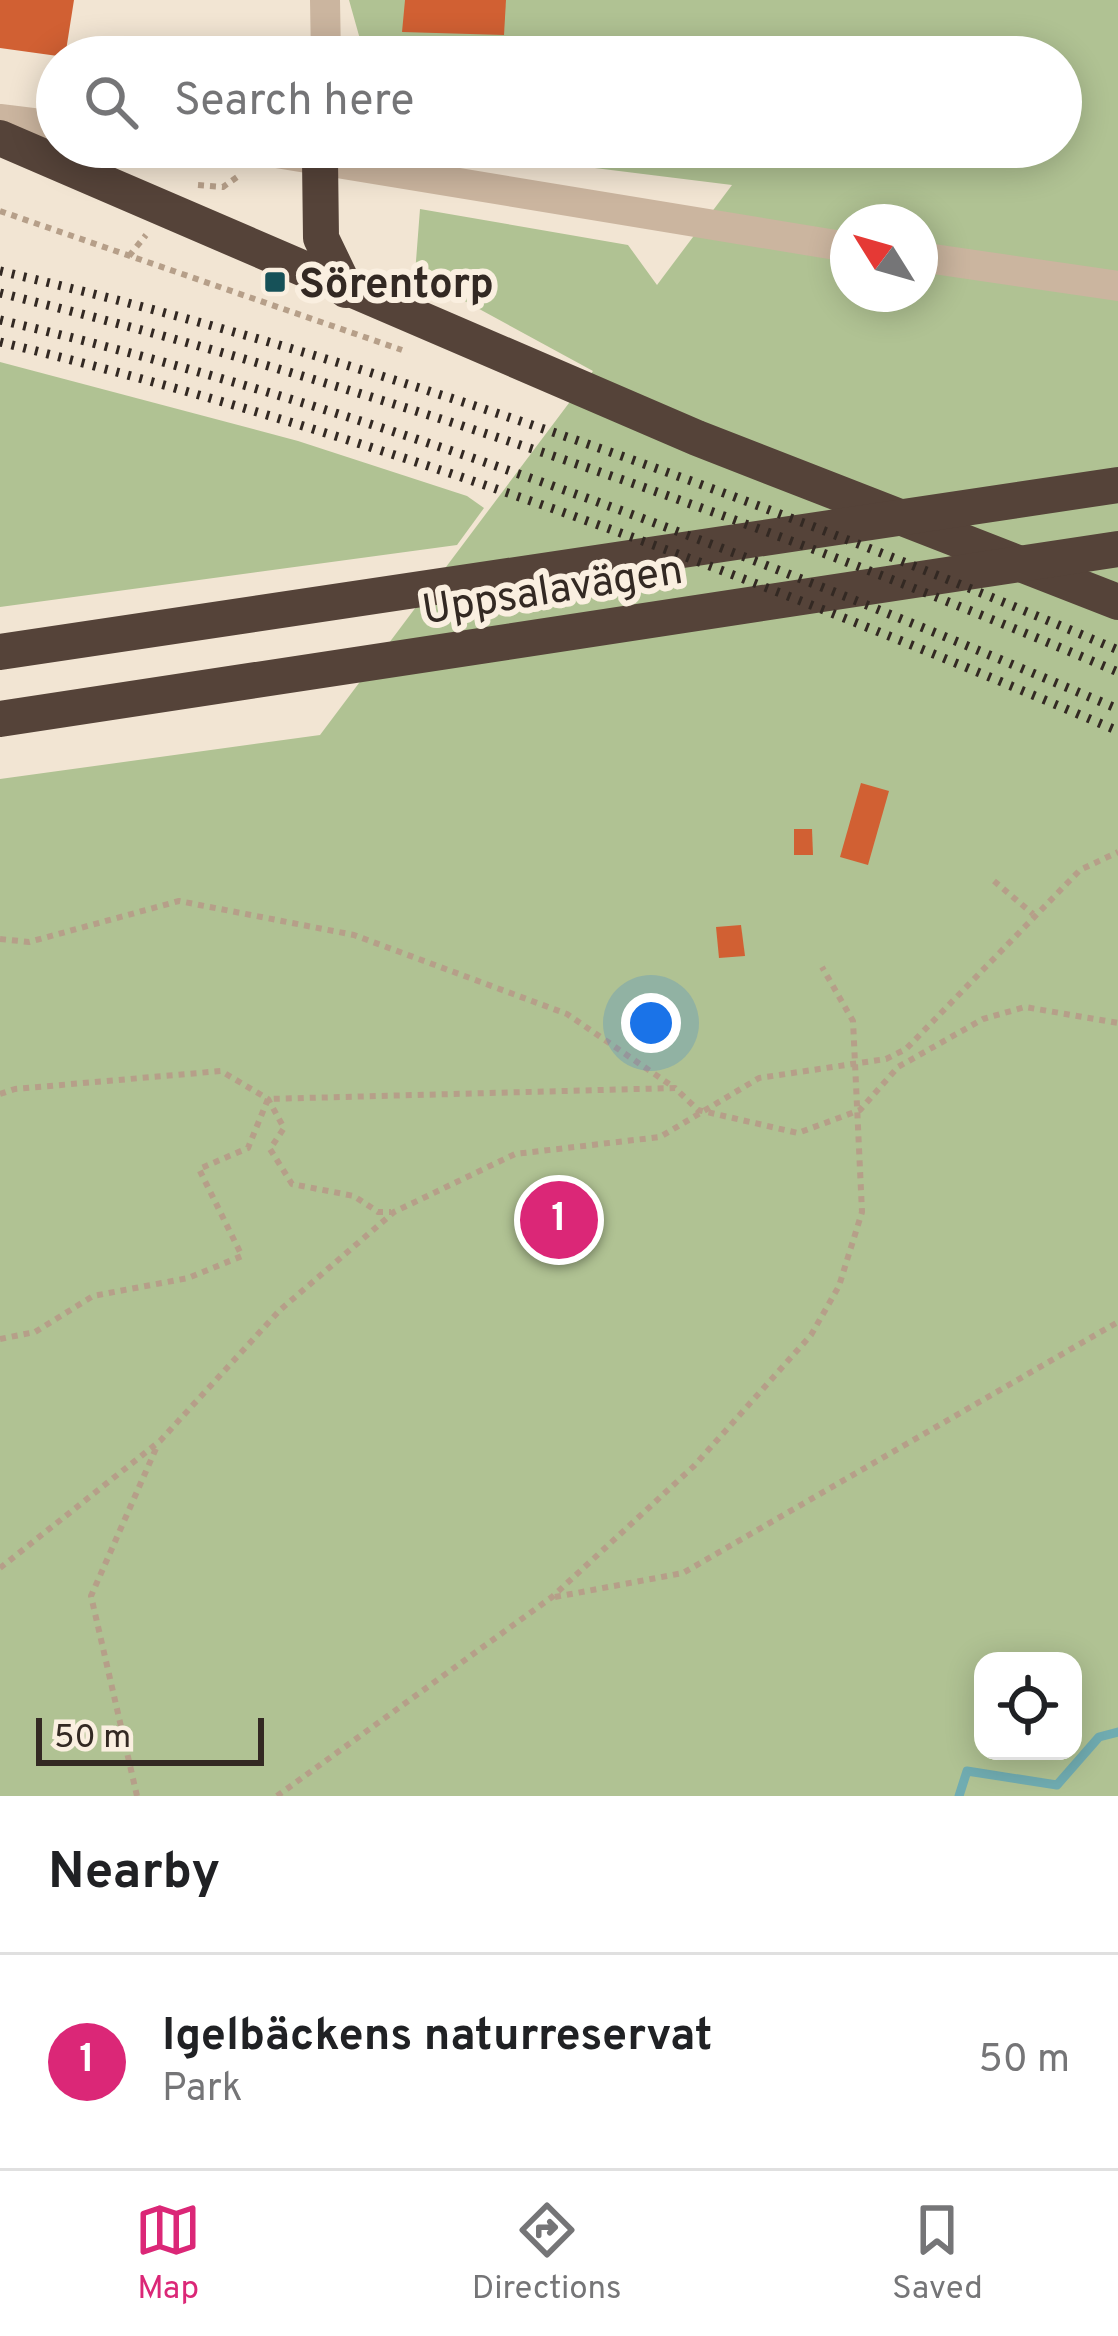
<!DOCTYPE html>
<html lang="en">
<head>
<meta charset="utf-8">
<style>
	body { margin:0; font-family:Overpass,sans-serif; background:#f6f6f6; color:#202124 }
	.controls { position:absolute; right:36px; bottom:36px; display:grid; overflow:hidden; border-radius:24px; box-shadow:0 6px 30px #0003 }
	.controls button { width:108px; height:108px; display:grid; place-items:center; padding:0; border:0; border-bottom:3px solid #e0e0e0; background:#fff; color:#202124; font:60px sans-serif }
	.compass { position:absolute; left:830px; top:204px; width:108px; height:108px; border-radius:50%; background:#fff; box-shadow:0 6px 30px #0003; rotate:307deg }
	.scale { position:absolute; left:36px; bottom:30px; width:228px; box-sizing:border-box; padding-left:12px; border:6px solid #332923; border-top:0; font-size:33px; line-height:42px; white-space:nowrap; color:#332923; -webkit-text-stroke:9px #faefe0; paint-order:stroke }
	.you { position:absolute; left:651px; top:1023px; width:42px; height:42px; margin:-30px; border:9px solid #fff; border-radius:50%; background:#1a73e8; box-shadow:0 0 0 18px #1a73e833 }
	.badge { display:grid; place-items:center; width:78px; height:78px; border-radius:50%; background:#db2777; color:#fff; font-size:39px; font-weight:700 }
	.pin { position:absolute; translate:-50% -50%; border:6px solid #fff; box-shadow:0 3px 12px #0006 }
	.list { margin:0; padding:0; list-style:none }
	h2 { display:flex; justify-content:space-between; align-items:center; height:156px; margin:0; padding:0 48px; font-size:51px }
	h2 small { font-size:39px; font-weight:400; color:#757577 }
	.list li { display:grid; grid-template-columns:78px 1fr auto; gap:36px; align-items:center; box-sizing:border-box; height:216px; padding:0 48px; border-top:3px solid #e0e0e0 }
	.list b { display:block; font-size:45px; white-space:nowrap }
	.list p { margin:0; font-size:39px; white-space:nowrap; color:#757577 }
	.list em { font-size:39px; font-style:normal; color:#757577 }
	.icon { flex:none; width:66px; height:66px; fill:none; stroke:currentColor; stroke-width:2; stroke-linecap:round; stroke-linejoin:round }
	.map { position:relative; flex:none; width:1118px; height:1796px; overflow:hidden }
	.search { position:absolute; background:#fff; box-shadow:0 6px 30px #0003; left:36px; right:36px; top:36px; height:132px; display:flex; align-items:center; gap:30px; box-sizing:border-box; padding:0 42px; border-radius:66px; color:#757577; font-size:45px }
	.sheet { height:372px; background:#fff }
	nav { display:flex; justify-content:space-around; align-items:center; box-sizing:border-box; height:168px; border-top:3px solid #e0e0e0; background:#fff; font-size:33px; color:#757577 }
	nav a { display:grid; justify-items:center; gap:6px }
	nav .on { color:#db2777 }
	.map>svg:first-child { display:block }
	.green { fill:#b0c293; fill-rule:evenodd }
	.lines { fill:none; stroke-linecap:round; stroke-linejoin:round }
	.stream { stroke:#70acb1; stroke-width:9 }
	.building { fill:#d16033 }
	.path { stroke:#b69f89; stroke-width:6; stroke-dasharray:6 6; stroke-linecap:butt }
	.minor { stroke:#cbb59f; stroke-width:30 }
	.tertiary { stroke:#cbb59f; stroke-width:30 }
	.motorway { stroke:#554339; stroke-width:36 }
	.rail { stroke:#332923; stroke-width:9; stroke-dasharray:3 9; stroke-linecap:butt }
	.poi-dot { fill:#165158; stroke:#faefe0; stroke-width:4.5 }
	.labels { text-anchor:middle; stroke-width:12; stroke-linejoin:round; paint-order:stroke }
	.poi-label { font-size:42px; font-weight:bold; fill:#332923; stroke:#faefe0; text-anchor:start }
	.street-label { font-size:42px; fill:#332923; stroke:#faefe0 }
</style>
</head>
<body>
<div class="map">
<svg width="1118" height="1796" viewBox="0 0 1118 1796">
	<rect width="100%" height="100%" fill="#f2e5d3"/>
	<g class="green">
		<path d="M349 0H1118V1796H0V779L320 735 593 371 415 274 420 209 628 245 657 285 732 185 426 147H1061V57H365ZM848 222H920V294H848ZM983 1661H1073V1751H983Z"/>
		<polygon points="0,362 298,441 467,496 484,508 457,545 0,607"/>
	</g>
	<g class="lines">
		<polyline class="stream" points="959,1796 967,1771 1057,1785 1099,1737 1118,1732"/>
	</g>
	<g class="building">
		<polygon points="0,0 74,0 65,57 0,48"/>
		<polygon points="405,0 506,0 504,35 402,32"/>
		<polygon points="861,783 889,791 868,865 840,857"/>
		<polygon points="794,829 812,829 813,855 794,855"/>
		<polygon points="741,925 745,956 719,958 716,927"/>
	</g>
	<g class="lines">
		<g class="path">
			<polyline points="198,185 223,187 240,175"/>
			<polyline points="0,211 402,350"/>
			<polyline points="129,256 146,235"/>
			<polyline points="994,881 1033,914"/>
			<polyline points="0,939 29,942 179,901 354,935 567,1014 672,1086"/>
			<polyline points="0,1094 15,1089 221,1071 268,1099 284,1128 270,1149 292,1184 354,1196 378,1212 391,1212"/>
			<polyline points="0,1339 35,1332 93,1296 188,1278 242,1256 199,1169 248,1148 268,1099 675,1088 698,1110 798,1133 860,1110 898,1067 983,1019 1025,1007 1118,1023"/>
			<polyline points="0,1568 160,1441 280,1310 394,1212 515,1154 660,1137 759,1078 886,1059 906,1049 1080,870 1118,852"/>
			<polyline points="555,1597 683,1573 1118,1322"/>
			<polyline points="137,1796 91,1596 158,1444"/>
			<polyline points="277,1796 552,1597 694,1466 811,1335 839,1286 862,1212 853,1021 822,967"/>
		</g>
		<polyline class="minor" points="325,0 326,57"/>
		<g class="tertiary">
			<polyline points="0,119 57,126"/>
			<polyline points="240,147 848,247"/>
			<polyline points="920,257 1118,286"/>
		</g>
		<g class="motorway">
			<polyline points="0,138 697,438 1118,602"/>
			<polyline points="320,160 321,238 346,290"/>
			<polyline points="0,652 1118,485"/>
			<polyline points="0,719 1118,549"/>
		</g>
		<g class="rail">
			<path d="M0 271C381 361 758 497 1118 650"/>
			<path d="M0 293C380 388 757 518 1118 672"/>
			<path d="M0 320C383 411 756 555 1118 709"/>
			<path d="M0 342C384 436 755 576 1118 731"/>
		</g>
	</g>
	<rect class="poi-dot" x="263" y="270" width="24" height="24" rx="6"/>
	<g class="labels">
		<g class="poi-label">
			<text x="299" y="297">Sörentorp</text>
		</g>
		<g class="street-label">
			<text transform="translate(552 588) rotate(-9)" y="15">Uppsalavägen</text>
		</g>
	</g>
</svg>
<div class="controls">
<button><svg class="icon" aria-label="locate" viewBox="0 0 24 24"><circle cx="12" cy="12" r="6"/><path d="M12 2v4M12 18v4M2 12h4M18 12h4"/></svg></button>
</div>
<svg class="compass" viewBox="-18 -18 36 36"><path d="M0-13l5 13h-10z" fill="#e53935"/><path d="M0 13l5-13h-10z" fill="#757577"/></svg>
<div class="scale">50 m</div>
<div class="you"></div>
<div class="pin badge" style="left:559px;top:1220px">1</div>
<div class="search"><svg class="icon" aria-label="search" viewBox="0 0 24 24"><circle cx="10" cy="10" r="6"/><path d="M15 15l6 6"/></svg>Search here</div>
</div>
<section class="sheet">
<h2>Nearby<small></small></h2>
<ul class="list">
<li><span class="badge">1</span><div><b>Igelbäckens naturreservat</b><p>Park</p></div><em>50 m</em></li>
</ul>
</section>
<nav>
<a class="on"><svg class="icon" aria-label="map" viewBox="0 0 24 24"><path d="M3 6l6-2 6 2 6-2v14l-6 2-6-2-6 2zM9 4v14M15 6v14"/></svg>Map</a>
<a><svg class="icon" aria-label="directions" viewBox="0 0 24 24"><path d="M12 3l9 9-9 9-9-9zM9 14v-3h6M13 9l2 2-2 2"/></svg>Directions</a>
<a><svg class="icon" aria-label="saved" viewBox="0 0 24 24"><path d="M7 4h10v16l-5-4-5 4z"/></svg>Saved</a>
</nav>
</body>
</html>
